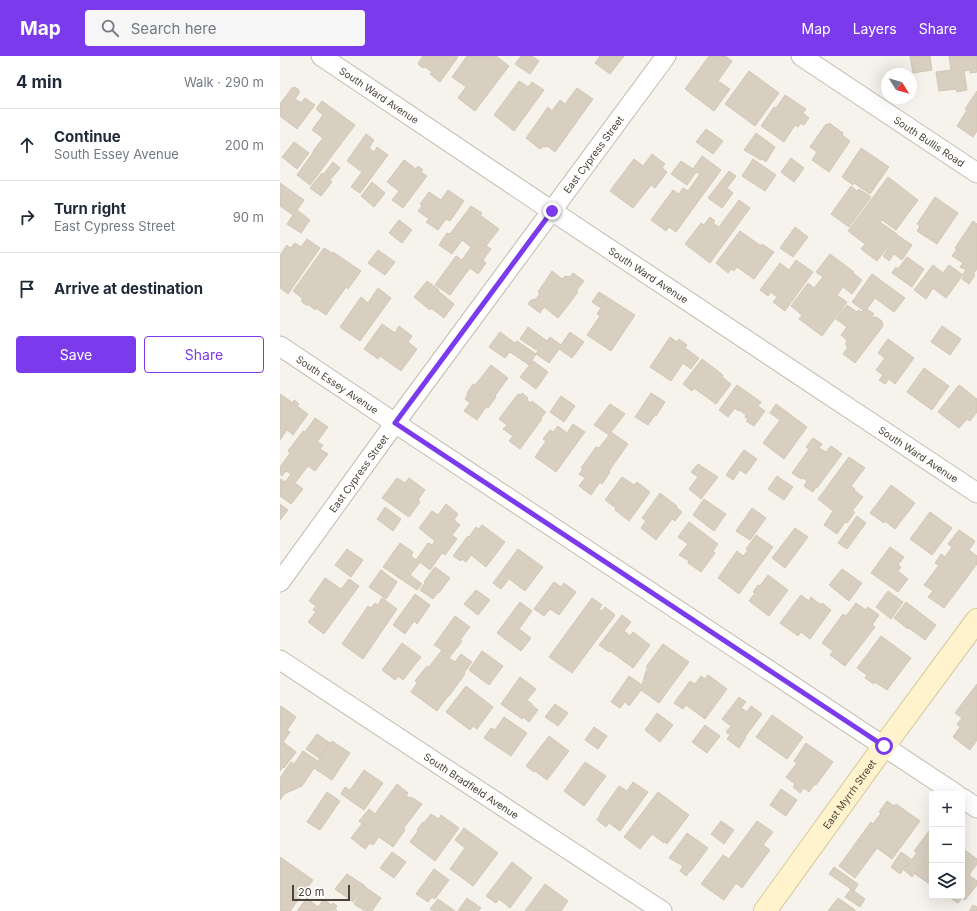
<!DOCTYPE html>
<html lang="en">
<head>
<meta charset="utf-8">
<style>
	body { margin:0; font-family:Inter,sans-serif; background:#f6f6f7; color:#1f2937 }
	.controls { position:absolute; right:12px; bottom:12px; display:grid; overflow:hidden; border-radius:4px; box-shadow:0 4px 16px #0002 }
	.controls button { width:36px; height:36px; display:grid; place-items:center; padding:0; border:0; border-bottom:1px solid #e0e1e3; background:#fff; color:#1f2937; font:20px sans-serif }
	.compass { position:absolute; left:601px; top:12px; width:36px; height:36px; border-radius:50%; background:#fff; box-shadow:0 4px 16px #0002; rotate:127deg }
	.scale { position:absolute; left:12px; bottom:10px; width:58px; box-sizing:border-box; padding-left:4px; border:2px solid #4b4439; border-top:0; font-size:11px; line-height:14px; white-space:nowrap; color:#4b4439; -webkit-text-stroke:3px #fff; paint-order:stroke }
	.stop { position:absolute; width:12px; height:12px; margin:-9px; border:3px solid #7c3aed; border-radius:50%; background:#fff }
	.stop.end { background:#7c3aed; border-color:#fff; box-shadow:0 1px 4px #0008 }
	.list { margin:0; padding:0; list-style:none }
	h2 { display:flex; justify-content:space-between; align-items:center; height:52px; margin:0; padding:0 16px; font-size:17px }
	h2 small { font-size:13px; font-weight:400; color:#747a83 }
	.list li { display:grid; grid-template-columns:26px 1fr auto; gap:12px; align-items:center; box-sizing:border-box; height:72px; padding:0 16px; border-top:1px solid #e0e1e3 }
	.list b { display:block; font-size:15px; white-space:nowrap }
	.list p { margin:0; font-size:13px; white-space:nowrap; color:#747a83 }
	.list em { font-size:13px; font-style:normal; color:#747a83 }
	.actions { display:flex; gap:8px; padding:12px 16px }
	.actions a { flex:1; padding:9px 0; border:1px solid #7c3aed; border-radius:4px; text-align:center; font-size:14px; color:#7c3aed }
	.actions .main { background:#7c3aed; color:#fff }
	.icon { flex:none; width:22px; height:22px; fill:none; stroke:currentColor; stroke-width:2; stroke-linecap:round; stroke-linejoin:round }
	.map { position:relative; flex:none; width:697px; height:855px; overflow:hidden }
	header { display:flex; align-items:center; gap:24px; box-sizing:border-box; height:56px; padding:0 20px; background:#7c3aed; color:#fff }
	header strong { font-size:19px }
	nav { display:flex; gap:22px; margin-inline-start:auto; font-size:14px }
	.search { width:280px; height:36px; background:#f6f6f7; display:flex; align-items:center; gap:10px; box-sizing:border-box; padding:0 14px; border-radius:4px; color:#747a83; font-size:15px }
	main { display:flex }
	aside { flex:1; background:#fff }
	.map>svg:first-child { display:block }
	.building { fill:#d8cfc1; stroke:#d3c7b4 }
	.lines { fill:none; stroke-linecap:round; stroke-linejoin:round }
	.street-casing { stroke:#c2bbae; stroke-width:21 }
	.secondary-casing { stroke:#d6c79b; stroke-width:24 }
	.street { stroke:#fff; stroke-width:19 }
	.secondary { stroke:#fff3cd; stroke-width:22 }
	.route { stroke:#7c3aed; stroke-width:5 }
	.labels { text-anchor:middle; stroke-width:3; stroke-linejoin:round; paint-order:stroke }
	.street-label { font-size:10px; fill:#4b4439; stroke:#fff }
</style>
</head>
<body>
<header>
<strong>Map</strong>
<div class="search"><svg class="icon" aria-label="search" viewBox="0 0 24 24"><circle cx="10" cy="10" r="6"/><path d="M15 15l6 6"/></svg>Search here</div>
<nav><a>Map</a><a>Layers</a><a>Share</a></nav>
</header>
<main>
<aside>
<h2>4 min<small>Walk · 290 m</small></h2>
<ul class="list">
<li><svg class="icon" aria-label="ahead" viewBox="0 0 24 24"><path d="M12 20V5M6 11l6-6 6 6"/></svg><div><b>Continue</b><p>South Essey Avenue</p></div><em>200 m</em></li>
<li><svg class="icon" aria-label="right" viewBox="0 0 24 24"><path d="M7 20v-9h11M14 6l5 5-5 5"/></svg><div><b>Turn right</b><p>East Cypress Street</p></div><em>90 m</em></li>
<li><svg class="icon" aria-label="arrive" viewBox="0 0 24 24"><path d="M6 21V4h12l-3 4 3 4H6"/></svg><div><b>Arrive at destination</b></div></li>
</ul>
<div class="actions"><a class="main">Save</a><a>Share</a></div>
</aside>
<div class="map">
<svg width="697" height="855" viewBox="0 0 697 855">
	<rect width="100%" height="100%" fill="#f6f3ec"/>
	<g class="building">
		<polygon points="143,0 176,0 178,1 160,26 150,18 152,16 145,11 143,12 139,9 138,7"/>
		<polygon points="187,0 216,0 229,10 195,55 178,42 186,31 172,21"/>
		<polygon points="241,0 252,0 259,5 250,18 235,8"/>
		<polygon points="320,0 344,0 330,18 315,7"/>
		<polygon points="429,0 445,0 452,5 438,25 450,33 434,55 405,33"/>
		<polygon points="630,0 650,0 652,14 633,17"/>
		<polygon points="669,0 697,0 697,16 690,17 690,14 684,15 687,34 677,36 676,33 659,35 656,16 671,14"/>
		<polygon points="469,15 499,37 475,70 445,48"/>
		<polygon points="239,25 248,31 252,26 264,34 234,75 214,59"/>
		<polygon points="15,31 19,34 19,37 15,43 21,47 25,42 35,49 17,73 0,60 0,48 12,32"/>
		<polygon points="297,32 313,43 275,96 267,90 265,91 262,91 260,93 246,82 268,51 272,55 280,44 285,48"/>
		<polygon points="697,35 697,75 693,81 677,70 687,54 685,53"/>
		<polygon points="505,39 526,53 523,57 529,62 524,69 521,67 518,71 515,69 504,86 481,70 494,51 496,52"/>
		<polygon points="42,45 75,69 30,129 17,119 34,95 33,95 43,82 32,74 43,59 36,53"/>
		<polygon points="549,67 563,77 562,79 570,85 549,116 532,104 537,96 530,91 546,68 548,69"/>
		<polygon points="426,73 443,85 433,98 416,86"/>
		<polygon points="476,77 495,91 486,106 482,103 481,104 464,94"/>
		<polygon points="86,78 94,84 89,92 94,96 97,91 108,99 80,137 71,131 82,116 67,105"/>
		<polygon points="14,86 29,97 17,113 2,101"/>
		<polygon points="581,92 609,111 590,138 574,127 573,129 562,121"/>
		<polygon points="372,98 385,108 382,112 387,116 375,132 371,129 353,152 330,135 354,103 363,110"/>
		<polygon points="422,100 441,114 396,176 389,171 386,175 371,164 393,134 399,138 403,132 408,135 420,118 416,116 407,129 391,118 401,105 413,113"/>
		<polygon points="511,102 524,112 514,126 501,116"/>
		<polygon points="473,103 496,119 485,135 462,120"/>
		<polygon points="124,104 136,113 138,110 143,114 141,116 147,120 123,152 112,144 119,135 107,126"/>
		<polygon points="53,106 60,112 50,124 52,126 41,140 30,132 42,117 43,119"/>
		<polygon points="449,115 456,120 447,132 453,137 442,152 428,142"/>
		<polygon points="608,121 638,144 616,174 602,164 600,166 617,178 597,205 581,193 585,188 568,175"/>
		<polygon points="92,126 105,137 94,151 81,140"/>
		<polygon points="0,127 24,144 17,154 30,164 21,177 7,168 13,159 0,150"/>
		<polygon points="571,130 577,135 579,133 591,141 569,171 551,158"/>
		<polygon points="168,134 184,145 170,165 166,163 158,174 146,166 149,163 138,155 142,150 140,148 149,136 161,144"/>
		<polygon points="655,141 678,157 657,188 637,175 640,170 637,168"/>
		<polygon points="459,144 470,152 430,207 405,188 421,167 424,169 430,161 435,165 433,167 439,171"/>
		<polygon points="191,150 202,157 200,159 219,173 206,190 211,193 203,204 206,207 198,218 190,212 170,239 155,229 176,200 182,204 191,191 182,184 172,198 159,189 167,177 170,178"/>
		<polygon points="119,164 132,174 122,187 109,177"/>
		<polygon points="693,165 697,168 697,213 693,218 695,219 689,228 682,223 685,219 683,218 686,214 680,211 683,207 672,200 677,193 675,192"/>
		<polygon points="515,171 528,181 513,201 500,192"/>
		<polygon points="460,175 481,190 482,188 494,196 474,223 457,211 454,215 451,213 448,217 436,207"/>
		<polygon points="617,179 632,189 622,204 614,198 609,205 603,200"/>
		<polygon points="27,183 40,192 8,238 0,232 0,199 7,189 10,192 15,187 21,191"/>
		<polygon points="44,192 52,197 53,196 81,215 68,233 66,231 46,259 36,252 35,254 29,249 26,249 22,246 22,242 13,235"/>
		<polygon points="98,194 115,206 105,219 88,207"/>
		<polygon points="550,198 574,216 573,217 582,224 572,238 563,231 557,239 567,246 542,280 519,263 522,259 511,250 528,227 534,232 543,221 536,216"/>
		<polygon points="627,201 644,213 632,231 612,217 616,211 618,213"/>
		<polygon points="516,204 533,216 505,255 493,246 497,241 491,236 488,240 480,234 500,207 509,214"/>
		<polygon points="653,209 663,217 669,209 683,219 666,242 653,232 646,243 634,234"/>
		<polygon points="272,215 282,223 284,221 287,220 290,221 293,217 304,225 296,235 298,236 278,262 264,251 260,257 248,248 251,244 256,243 260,237 258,236"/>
		<polygon points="592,218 625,242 614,256 595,242 587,253 594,258 591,261 596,261 602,265 603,270 575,307 563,298 568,291 566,290 566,286 567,284 561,279 567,271 556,263 567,249 577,256 579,254 581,256 583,254 572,246"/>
		<polygon points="147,225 159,234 158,235 174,248 164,262 151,252 150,254 134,241"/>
		<polygon points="98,232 111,242 80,285 60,271 81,241 88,247"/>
		<polygon points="319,236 355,259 331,295 307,279 320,260 317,258 321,252 312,246"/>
		<polygon points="102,268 115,277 119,270 132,280 128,286 137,293 121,315 100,300 98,303 84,293"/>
		<polygon points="662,270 681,283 670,299 651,286"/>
		<polygon points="248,271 267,285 270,281 281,289 290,276 304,286 292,302 279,293 269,307 256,298 258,295 240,283"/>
		<polygon points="220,276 235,287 237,285 256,298 249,309 230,296 225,302 209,291"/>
		<polygon points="390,281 397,286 399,283 407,289 405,292 419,302 411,313 403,307 391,325 370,311"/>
		<polygon points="608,283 634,302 615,328 609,323 605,328 599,324 603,319 596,314 605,302 598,297"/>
		<polygon points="422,303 443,319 442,321 451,328 436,348 414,332 412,335 403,328"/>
		<polygon points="253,305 268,316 256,333 240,321"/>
		<polygon points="211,309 228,322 215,340 216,341 208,352 206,351 197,364 184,355 190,347 185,343 188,338 187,337 193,328 195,329"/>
		<polygon points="644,312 669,330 652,354 627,336"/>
		<polygon points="457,329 481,346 478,350 485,355 474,370 466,365 468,363 465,361 466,359 459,354 458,355 455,352 448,361 439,354"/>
		<polygon points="679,329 697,343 697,356 690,365 687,363 679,372 658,356"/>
		<polygon points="242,337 248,342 247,344 251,347 252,345 266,356 261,362 262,363 240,393 229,385 233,380 223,373 227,369 219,363 238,338 241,339"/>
		<polygon points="371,337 385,346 376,360 375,359 368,369 355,361"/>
		<polygon points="0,338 13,347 14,344 19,348 17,350 28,358 13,379 7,374 0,384"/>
		<polygon points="281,340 295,350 284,366 270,356"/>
		<polygon points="330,348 345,358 331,376 348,388 329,415 330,416 322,428 320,426 311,439 299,430 305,422 299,418 303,413 301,412 316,391 319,392 329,379 314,369"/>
		<polygon points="496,348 527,371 504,403 483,387 500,364 490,357"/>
		<polygon points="35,362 48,371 37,386 43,389 40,393 48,398 35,415 28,410 15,427 23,433 11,448 0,440 0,425 1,423 5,426 11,418 6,415 2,420 0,418 0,411 10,397 8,395 23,375 25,376"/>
		<polygon points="293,368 305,376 276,416 255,401 266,385 263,383 270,374 273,376 278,370 287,377"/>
		<polygon points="533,382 542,388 539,392 546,396 551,390 562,398 537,432 536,431 533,436 524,430 527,425 523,422 521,423 512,417 529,393 526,391"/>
		<polygon points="464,394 477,403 466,418 460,414 453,424 446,419"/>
		<polygon points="569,401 585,412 571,430 575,433 574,434 583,441 572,455 575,456 567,467 565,466 557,478 544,469 553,455 538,443"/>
		<polygon points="418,408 438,421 421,443 409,433 418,421 411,416"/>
		<polygon points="497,420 513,431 504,444 488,433"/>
		<polygon points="342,421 354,429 357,426 370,436 349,465 335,454 336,452 325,444"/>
		<polygon points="117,422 125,427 129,422 145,434 138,444 140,446 129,461 102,442"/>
		<polygon points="611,429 635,447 615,473 605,465 604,467 590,457"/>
		<polygon points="380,437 397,450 396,451 402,456 395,465 392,463 376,484 361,472 366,465 362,462"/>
		<polygon points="424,443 446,458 434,475 413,459"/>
		<polygon points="0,448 8,454 0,464"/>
		<polygon points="166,448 178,458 174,464 180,469 172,479 177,483 165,499 162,497 150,514 140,506 130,519 142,528 137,534 103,511 120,487 133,496 131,500 136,504 148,487 152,489 155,485 139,472 152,455 158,459"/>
		<polygon points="105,451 121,463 113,475 97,463"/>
		<polygon points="472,452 486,462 470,484 456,475"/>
		<polygon points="650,456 672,472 652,499 630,483"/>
		<polygon points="577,460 586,467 567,493 558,487"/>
		<polygon points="409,466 438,488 433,495 435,497 421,516 408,507 409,505 399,499 408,488 398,481"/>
		<polygon points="202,469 225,486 206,511 191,499 186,506 182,503 181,505 173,500 188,480 189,481 196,471 199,473"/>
		<polygon points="515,472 528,481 505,512 492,502"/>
		<polygon points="679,474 695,485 689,494 697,500 697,508 664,552 648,541 653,535 644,529 659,509 655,507 661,498 665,501 672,491 668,488"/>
		<polygon points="476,479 493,491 459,538 438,522 457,495 463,500 468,494 466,493"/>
		<polygon points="610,491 624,501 618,509 621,511 618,515 628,523 618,536 591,517"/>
		<polygon points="67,493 83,504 71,521 55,509"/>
		<polygon points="238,493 263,511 245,535 229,523 221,533 213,527"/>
		<polygon points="155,511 170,522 159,537 158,536 153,543 140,534 145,527 144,526"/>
		<polygon points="562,513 582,527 569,545 549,529"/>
		<polygon points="101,514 117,526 106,543 89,531"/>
		<polygon points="488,519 508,534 489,560 469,545 475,537 473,536 478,529 480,530"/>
		<polygon points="45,522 61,533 69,523 79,530 44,578 28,566 36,556 33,554 36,550 29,545"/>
		<polygon points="274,526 281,531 284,527 296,536 279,559 270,553 264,560 254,553"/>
		<polygon points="196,534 210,544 198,559 184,548"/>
		<polygon points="608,535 623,546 611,563 596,551"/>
		<polygon points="135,538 150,549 137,568 134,565 125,578 113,569"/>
		<polygon points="521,539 529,545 531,541 541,549 542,547 551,554 530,583 521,576 518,580 500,567"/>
		<polygon points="102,542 117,553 83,603 62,588 88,550 91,552 95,547 98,549"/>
		<polygon points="312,542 322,549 319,553 322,555 325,551 335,559 292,617 269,601"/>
		<polygon points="240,546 252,555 239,573 251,582 241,595 217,577"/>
		<polygon points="626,546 656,569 645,584 629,572 628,573 614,562"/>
		<polygon points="576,547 586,554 588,551 599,559 592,569 595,571 565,610 550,599 553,595 542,587 563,558 566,560"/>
		<polygon points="342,559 351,566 344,575 350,580 353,576 370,589 353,612 330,595 329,596 319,589"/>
		<polygon points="175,560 190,571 180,584 182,585 169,602 175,606 181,598 192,606 184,617 185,618 169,640 168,640 157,655 131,636 137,627 135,625 147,610 149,611 162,594 154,589"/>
		<polygon points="601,580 631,602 607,634 595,626 594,628 585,622 587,619 577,612"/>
		<polygon points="122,587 141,601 123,624 118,620 115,624 102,614"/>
		<polygon points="383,588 409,606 379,647 361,634 349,650 345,646 340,652 331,646 349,620 362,629 366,615 368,612 366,611"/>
		<polygon points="202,595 223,610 209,629 189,614"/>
		<polygon points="428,619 447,633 425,663 406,649 403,653 394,647 410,625 415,628 421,620 425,623"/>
		<polygon points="240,621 256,633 247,644 252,648 252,649 258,654 249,666 243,661 242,663 221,648"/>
		<polygon points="697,628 697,684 690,694 673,681 680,671 677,668 682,662 675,657"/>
		<polygon points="186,630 213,651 197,673 193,670 190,674 166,656"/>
		<polygon points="459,641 466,646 461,652 467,656 471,650 482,658 465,681 466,681 459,692 447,683 450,679 446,676 451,670 442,663"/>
		<polygon points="275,648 288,657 278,670 265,661"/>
		<polygon points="1,650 16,661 7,674 10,676 3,686 16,696 4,712 3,711 0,715 0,651"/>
		<polygon points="377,657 393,669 380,686 365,674"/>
		<polygon points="492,659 523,681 507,703 476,681"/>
		<polygon points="224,661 247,677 231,700 204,682 211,672 215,674"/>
		<polygon points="425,669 440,680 427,697 412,686"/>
		<polygon points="314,671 327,680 318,693 305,684"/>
		<polygon points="37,678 50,687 39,702 26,693"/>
		<polygon points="269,680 289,695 267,724 255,715 254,716 246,710"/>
		<polygon points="52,685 70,697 52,724 34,712 22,730 4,738 0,744 0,722 11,706 14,708 23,695 38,705"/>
		<polygon points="526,687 553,706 536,729 535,728 529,736 524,732 520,737 513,731 515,728 506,721 517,707 514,705"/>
		<polygon points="305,706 326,720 304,750 284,735"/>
		<polygon points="84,714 103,727 84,754 61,738 65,731 70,734"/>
		<polygon points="353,726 368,736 340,775 329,767 326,771 317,764 321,757 320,757 339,730 347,735"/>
		<polygon points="117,728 128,737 126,740 130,742 131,741 142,748 123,773 125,774 113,791 99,781 93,789 90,787 85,793 71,782 82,768 79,765 89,753 95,758"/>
		<polygon points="501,733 517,744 506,760 490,749"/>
		<polygon points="47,736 60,745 40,774 27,766"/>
		<polygon points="378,736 409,759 387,788 385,786 384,787 372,778 360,793 344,781"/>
		<polygon points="607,745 614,750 616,748 640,765 612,803 597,792 575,822 559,810 591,766 593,768 601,757 599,756"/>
		<polygon points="151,758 159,763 161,759 179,772 155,805 130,786 138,775 137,774 143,766 144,767"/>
		<polygon points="441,765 454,774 444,788 431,778"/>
		<polygon points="477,765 493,776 483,789 490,794 462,832 456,827 444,844 421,828 443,799 449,803"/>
		<polygon points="184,772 218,797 193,830 170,813 185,792 175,784"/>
		<polygon points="649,775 652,777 652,822 648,827 635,818 646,804 634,795"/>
		<polygon points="407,777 428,792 411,815 410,815 406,820 400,815 403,810 389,802"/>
		<polygon points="683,793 697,803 697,808 689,819 697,825 697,829 685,844 682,842 678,847 667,840 682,840 682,794"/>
		<polygon points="112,796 126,806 114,822 100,812"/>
		<polygon points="621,796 631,803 620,818 611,811"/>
		<polygon points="636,798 645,804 632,821 624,814"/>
		<polygon points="0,801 33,824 10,855 0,855"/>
		<polygon points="232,806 252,822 230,852 219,843 216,847 206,840"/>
		<polygon points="554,811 578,828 574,835 549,818"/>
		<polygon points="154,813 169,824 155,843 152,841 148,846 136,838"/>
		<polygon points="67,818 85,830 73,846 55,833"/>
		<polygon points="265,828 288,845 281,855 245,855"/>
		<polygon points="85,831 101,842 92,855 85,855 74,848"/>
		<polygon points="571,833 585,843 580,851 565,841"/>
		<polygon points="27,842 38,851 44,843 51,849 53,847 57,850 55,853 57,854 17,855"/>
		<polygon points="187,842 201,852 198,855 178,855"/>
		<polygon points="558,842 575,854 575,855 548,855"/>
		<polygon points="158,843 175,855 154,855 150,853"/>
		<polygon points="693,849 697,851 697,855 689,855"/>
	</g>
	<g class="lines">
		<defs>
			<g id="street">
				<path id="s1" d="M41 0 272 155 697 437"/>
				<path id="s2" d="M521 0 697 117"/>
				<path id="s3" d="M0 290 115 367 676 738"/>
				<path id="s4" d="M0 526 115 367 386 0"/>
				<path id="s5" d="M0 604 382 855"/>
				<polyline points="682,742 697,752"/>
			</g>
			<g id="secondary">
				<path id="s6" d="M485 855 604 690 697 564"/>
			</g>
		</defs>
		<use href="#street" class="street-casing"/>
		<use href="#secondary" class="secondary-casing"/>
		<use href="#street" class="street"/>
		<use href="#secondary" class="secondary"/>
	</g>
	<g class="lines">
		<polyline class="route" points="272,155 115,367 604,690"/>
	</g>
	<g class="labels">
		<g class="street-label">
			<text dy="4" stroke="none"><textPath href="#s1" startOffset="70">South Ward Avenue</textPath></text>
			<text dy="4" stroke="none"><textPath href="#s2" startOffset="154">South Bullis Road</textPath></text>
			<text dy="4" stroke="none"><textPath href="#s4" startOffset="530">East Cypress Street</textPath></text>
			<text dy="4" stroke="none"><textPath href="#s1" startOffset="394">South Ward Avenue</textPath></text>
			<text dy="4" stroke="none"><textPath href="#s3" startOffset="69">South Essey Avenue</textPath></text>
			<text dy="4" stroke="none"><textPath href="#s1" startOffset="718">South Ward Avenue</textPath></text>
			<text dy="4" stroke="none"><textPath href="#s4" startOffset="134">East Cypress Street</textPath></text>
			<text dy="4" stroke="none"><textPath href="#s5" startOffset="229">South Bradfield Avenue</textPath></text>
			<text dy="4" stroke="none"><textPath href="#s6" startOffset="144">East Myrrh Street</textPath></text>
		</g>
	</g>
</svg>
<div class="controls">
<button>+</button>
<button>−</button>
<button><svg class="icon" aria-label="layers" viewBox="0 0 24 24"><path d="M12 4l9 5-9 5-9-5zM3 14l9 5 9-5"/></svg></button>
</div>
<svg class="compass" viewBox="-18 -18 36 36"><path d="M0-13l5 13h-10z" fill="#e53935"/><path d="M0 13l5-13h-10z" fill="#747a83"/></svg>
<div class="scale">20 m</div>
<div class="stop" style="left:604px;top:690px"></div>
<div class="stop end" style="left:272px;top:155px"></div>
</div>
</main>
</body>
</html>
